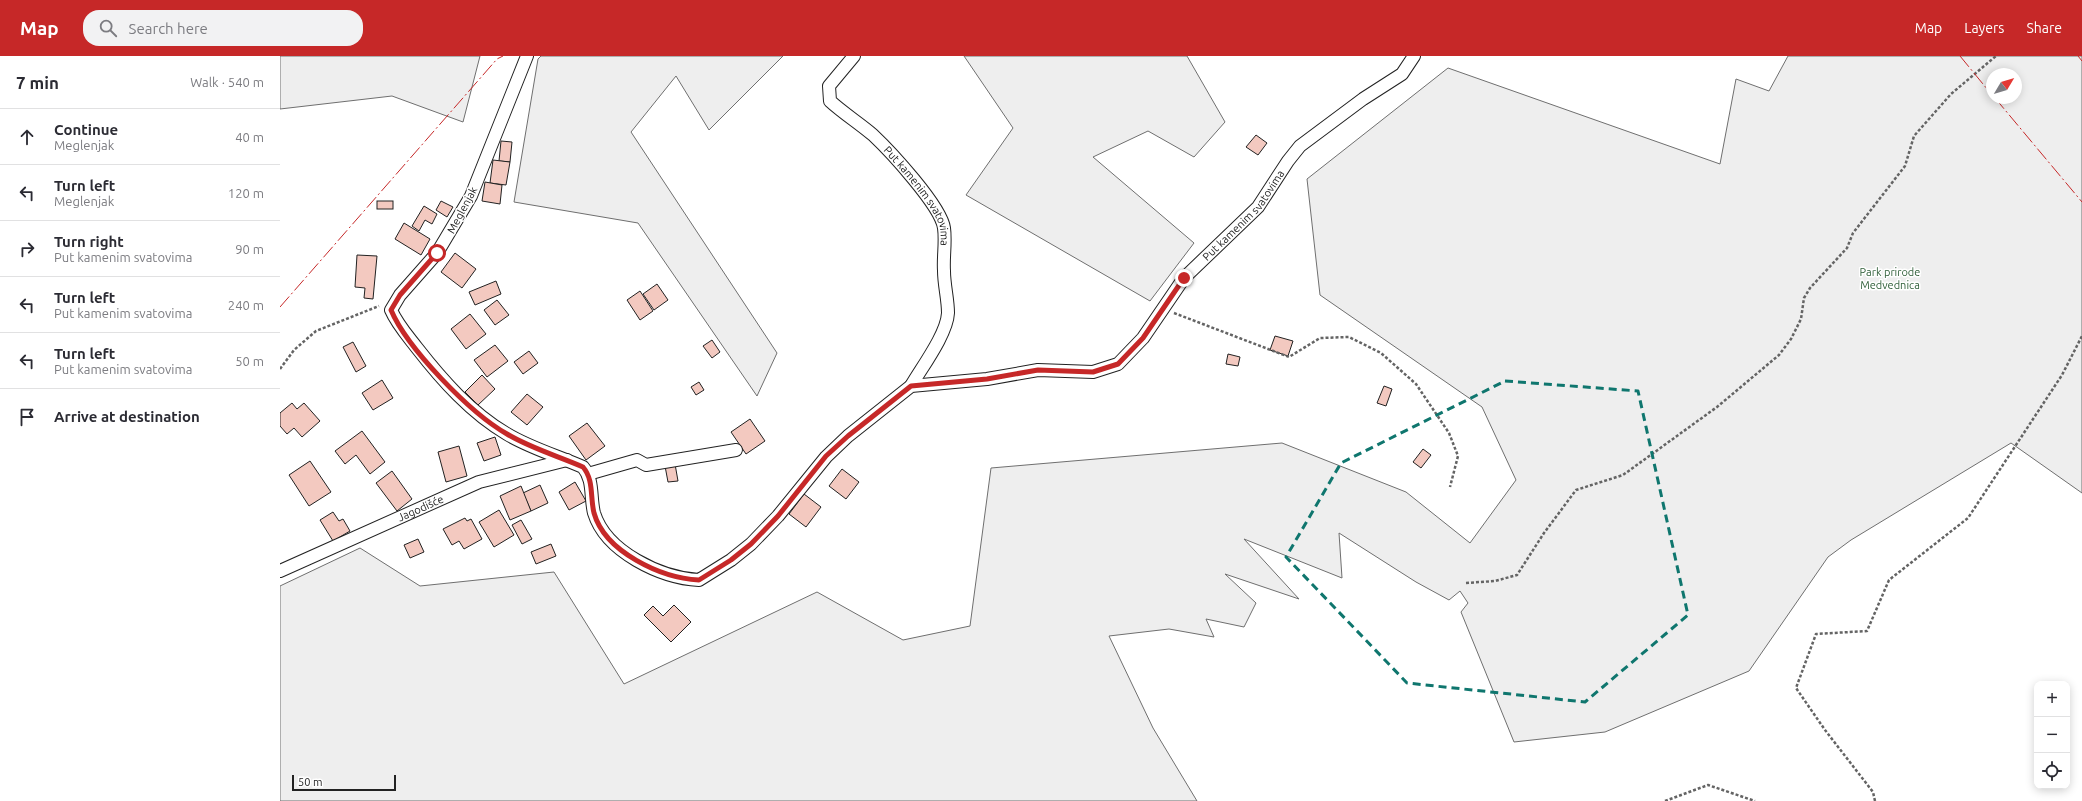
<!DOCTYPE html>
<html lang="en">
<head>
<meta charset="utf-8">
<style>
	body { margin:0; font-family:Ubuntu,sans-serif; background:#f2f2f3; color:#2b2b33 }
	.controls { position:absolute; right:12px; bottom:12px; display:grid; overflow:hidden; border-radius:8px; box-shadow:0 2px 10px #0003 }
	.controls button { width:36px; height:36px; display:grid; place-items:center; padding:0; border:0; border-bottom:1px solid #e1e1e2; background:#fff; color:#2b2b33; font:20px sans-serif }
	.compass { position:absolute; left:1706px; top:12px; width:36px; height:36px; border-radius:50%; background:#fff; box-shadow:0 2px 10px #0003; rotate:52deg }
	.scale { position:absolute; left:12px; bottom:10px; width:104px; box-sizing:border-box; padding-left:4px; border:2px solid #222; border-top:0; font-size:11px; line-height:14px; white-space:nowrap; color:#222; -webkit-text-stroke:3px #fff; paint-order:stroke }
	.stop { position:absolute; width:12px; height:12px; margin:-9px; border:3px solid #c62828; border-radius:50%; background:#fff }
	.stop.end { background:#c62828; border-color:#fff; box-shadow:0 1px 4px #0008 }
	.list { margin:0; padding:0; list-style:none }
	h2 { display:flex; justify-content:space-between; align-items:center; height:52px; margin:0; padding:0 16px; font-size:17px }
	h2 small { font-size:13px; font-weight:400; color:#7c7c81 }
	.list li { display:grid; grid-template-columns:26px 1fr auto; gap:12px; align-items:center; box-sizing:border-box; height:56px; padding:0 16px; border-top:1px solid #e1e1e2 }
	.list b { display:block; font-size:15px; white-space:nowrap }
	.list p { margin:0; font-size:13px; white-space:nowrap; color:#7c7c81 }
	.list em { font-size:13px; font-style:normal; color:#7c7c81 }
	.icon { flex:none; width:22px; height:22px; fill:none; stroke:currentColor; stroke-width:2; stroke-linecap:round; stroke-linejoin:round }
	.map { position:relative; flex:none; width:1802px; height:745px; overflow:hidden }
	header { display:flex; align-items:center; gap:24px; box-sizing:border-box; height:56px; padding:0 20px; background:#c62828; color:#fff }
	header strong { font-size:19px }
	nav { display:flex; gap:22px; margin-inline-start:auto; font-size:14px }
	.search { width:280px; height:36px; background:#f2f2f3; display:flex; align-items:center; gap:10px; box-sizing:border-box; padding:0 14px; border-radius:16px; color:#7c7c81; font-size:15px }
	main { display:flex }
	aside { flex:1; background:#fff }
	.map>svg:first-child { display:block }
	.green { fill:#eee; stroke:#6f6f6f; fill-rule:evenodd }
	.building { fill:#f3c9c0; stroke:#222 }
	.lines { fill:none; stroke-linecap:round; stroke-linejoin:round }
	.minor-casing { stroke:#222; stroke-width:14 }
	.path { stroke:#646464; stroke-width:2.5; stroke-dasharray:3 2; stroke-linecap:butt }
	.minor { stroke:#fff; stroke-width:12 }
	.power { stroke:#c62828; stroke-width:1; stroke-dasharray:14 3 2 3; stroke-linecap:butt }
	.route { stroke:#c62828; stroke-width:5 }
	.marked { fill:none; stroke:#0f766e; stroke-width:3; stroke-dasharray:8 5; stroke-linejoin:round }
	.labels { text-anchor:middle; stroke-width:3; stroke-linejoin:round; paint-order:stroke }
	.street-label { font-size:11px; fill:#222; stroke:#fff }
	.park-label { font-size:11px; fill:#2f5e38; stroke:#fff }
</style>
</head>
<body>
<header>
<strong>Map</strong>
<div class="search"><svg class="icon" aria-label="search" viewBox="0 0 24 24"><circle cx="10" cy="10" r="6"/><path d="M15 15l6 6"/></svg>Search here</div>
<nav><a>Map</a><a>Layers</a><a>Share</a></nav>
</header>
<main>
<aside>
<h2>7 min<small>Walk · 540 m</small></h2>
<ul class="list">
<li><svg class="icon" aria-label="ahead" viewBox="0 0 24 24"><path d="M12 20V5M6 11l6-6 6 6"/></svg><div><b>Continue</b><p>Meglenjak</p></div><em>40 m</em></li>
<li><svg class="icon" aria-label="left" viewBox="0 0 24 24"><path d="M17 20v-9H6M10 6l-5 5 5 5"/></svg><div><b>Turn left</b><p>Meglenjak</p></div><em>120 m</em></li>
<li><svg class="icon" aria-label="right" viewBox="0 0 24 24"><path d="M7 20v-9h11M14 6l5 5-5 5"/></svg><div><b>Turn right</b><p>Put kamenim svatovima</p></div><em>90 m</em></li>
<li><svg class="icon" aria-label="left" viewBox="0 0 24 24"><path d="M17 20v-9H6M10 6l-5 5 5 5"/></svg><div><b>Turn left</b><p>Put kamenim svatovima</p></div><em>240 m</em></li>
<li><svg class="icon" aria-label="left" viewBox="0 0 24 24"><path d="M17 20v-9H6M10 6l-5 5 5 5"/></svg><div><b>Turn left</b><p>Put kamenim svatovima</p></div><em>50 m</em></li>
<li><svg class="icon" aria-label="arrive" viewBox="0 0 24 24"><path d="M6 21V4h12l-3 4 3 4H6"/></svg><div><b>Arrive at destination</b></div></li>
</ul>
</aside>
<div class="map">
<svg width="1802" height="745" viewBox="0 0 1802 745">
	<rect width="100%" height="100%" fill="#fff"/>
	<g class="green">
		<polygon points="0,0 200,0 183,66 112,40 0,53"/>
		<polygon points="261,0 503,0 429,74 396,20 351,76 497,297 477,340 358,167 234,146 258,3"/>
		<polygon points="684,0 907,0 945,66 914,101 868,75 813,101 914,187 870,245 686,139 733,72"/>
		<path d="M1508 0H1802V437L1731 387 1571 484 1548 501 1469 615 1325 676 1234 686 1181 556 1188 547 1180 535 1169 544 1136 526 1059 477 1062 522 964 483 1019 543 945 518 976 547 964 571 926 563 934 581 889 573 829 580 873 672 917 745H0V530L80 492 140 530 274 516 344 628 537 536 623 584 690 570 711 412 1002 387 1126 436 1190 487 1236 424 1202 351 1040 239 1027 123 1168 12 1440 108 1456 23 1489 35ZM1712 18H1736V42H1712Z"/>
	</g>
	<g class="building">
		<polygon points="976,79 987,87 978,99 966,91"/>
		<polygon points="221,85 232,86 230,106 219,105"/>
		<polygon points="213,104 230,106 226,129 210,127"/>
		<polygon points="205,126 222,129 220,148 202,145"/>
		<rect x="97" y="145" width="16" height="8"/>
		<polygon points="161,145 173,151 167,161 156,154"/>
		<polygon points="144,150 157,158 152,168 145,164 139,175 132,170"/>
		<polygon points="124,167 150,183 141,199 115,183"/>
		<polygon points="175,197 196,213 182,232 161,216"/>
		<polygon points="77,199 97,200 93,243 84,242 85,232 75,231"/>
		<polygon points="216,225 221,238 195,249 189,236"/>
		<polygon points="377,228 388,244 374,254 363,238"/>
		<polygon points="360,235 373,255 360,264 347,244"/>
		<polygon points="217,244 229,259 215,269 204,254"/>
		<polygon points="190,258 206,278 186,293 171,273"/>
		<polygon points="995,280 1013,285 1008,300 990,294"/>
		<polygon points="432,284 440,296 432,302 423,290"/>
		<polygon points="73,286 86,310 76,316 63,291"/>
		<polygon points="215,289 228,305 207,321 194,304"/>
		<polygon points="249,295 258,307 243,318 234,306"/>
		<polygon points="948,298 960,301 958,310 946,308"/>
		<polygon points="202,319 215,333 198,349 185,336"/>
		<polygon points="102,324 113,342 93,354 82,337"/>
		<polygon points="419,326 424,334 416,339 411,331"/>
		<polygon points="1104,330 1112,333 1106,350 1097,347"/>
		<polygon points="247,338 263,351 247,369 231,356"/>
		<polygon points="12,347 17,353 24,347 40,365 22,381 14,372 7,378 0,370 0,357"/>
		<polygon points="470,363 485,385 466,398 451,376"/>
		<polygon points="307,367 325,390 306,404 289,380"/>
		<polygon points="82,375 105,406 90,418 76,399 65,408 55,395"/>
		<polygon points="215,381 221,399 204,405 197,387"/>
		<polygon points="179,390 187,420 166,426 158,396"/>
		<polygon points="1143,393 1151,399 1141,412 1133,406"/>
		<polygon points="30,405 51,436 29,450 9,419"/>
		<polygon points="395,408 398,425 388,426 385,410"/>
		<polygon points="562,413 579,426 566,443 549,430"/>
		<polygon points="112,415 132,443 117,455 96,427"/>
		<polygon points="295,426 306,445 289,454 279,436"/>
		<polygon points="260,429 268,447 251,455 243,437"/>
		<polygon points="241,430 251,455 230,464 220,440"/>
		<polygon points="524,438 541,451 526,471 509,458"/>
		<polygon points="219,454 234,479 214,491 199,466"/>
		<polygon points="53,456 59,465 63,463 70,475 53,485 40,464"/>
		<polygon points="185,462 187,465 191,463 202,483 184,493 179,485 172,489 163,473"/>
		<polygon points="241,464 252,483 242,488 232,469"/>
		<polygon points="138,483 144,496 130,502 124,489"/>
		<polygon points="271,488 276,500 256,508 251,496"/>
		<polygon points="394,549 411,566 391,586 364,559 373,550 383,560"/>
	</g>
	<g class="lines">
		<defs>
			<g id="minor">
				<path id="s1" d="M247 0 191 140 157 197 120 239 111 254C117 268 127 279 137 292 162 324 191 357 227 378 250 392 278 400 303 411 314 424 310 441 314 457 326 496 381 522 419 524L451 504 471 488 498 460 546 401 568 380 631 330 707 323 758 314 813 316 838 308 863 282 904 222 978 151 1008 105 1020 90 1083 43 1122 18 1134 0"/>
				<path id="s2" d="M574 0 549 30 550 45C563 57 579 67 593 79 610 95 661 150 664 172 666 186 663 201 664 215 664 229 668 243 668 257 667 278 642 311 631 330"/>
				<polyline points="308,418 357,404 366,409 456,394"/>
				<path id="s3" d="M0 515 199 426 287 404"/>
			</g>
		</defs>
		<use href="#minor" class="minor-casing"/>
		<g class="path">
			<polyline points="894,257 1009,301 1040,282 1069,281 1101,297 1136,328 1169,377 1178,400 1170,431"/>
			<polyline points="0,313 14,294 36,275 99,250"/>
			<polyline points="1186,527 1215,525 1237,519 1264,477 1296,434 1343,419 1437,351 1499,299 1511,283 1521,263 1524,242 1530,232 1567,192 1573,177 1625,110 1634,80 1671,38 1716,0"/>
			<polyline points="1385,745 1428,729 1475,745"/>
			<polyline points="1595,745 1593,736 1545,674 1516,632 1536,578 1587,575 1609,524 1688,462 1782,319 1802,280"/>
		</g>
		<use href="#minor" class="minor"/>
		<g class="power">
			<polyline points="1680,0 1712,39"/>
			<polyline points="1798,0 1802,5"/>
			<polyline points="1715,42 1802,146"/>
			<polyline points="0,251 217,3 223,0"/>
		</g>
	</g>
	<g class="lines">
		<path class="route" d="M157 197 120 239 111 254C127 292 190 357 227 378 250 392 278 400 303 411 314 424 310 441 314 457 325 496 381 522 419 524L451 504 471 488 498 460 546 400 568 380 631 330 707 323 758 314 813 316 838 308 863 282 904 222"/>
	</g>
	<path class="marked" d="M1225 325 1358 335 1408 559 1305 646 1127 627 1006 501 1061 407Z"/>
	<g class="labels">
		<g class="street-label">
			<text dy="4" stroke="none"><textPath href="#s2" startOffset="186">Put kamenim svatovima</textPath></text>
			<text transform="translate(182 154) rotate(-62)" y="4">Meglenjak</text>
			<text dy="4" stroke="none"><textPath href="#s1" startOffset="1418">Put kamenim svatovima</textPath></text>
			<text dy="4" stroke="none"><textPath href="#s3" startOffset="154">Jagodišće</textPath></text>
		</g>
		<g class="park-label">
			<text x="1610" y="220">Park prirode<tspan x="1610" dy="13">Medvednica</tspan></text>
		</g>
	</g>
</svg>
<div class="controls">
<button>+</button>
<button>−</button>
<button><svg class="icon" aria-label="locate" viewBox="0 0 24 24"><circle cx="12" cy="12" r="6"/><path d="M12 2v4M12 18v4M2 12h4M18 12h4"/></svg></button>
</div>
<svg class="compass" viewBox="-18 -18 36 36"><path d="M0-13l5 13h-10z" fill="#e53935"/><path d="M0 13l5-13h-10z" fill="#7c7c81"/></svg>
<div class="scale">50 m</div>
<div class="stop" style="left:157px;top:197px"></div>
<div class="stop end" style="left:904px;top:222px"></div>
</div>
</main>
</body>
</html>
